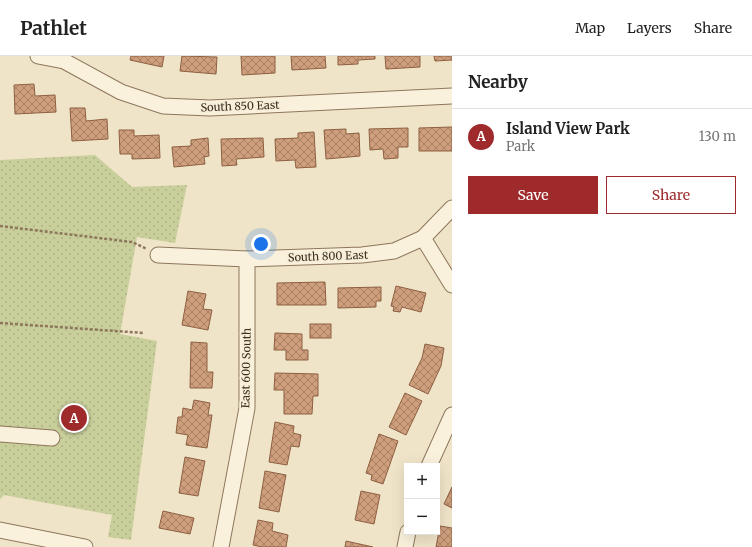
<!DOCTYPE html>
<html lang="en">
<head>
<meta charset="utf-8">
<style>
	body { margin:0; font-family:Merriweather,serif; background:#f6f6f6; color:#222 }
	.controls { position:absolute; right:12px; bottom:12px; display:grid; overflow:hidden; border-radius:0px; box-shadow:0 4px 16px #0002 }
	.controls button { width:36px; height:36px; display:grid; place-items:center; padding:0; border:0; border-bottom:1px solid #e0e0e0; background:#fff; color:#222; font:20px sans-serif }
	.you { position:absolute; left:261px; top:188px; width:14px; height:14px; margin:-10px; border:3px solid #fff; border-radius:50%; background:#1a73e8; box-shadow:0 0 0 6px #1a73e833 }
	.badge { display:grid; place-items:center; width:26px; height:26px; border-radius:50%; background:#9e2a2b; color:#fff; font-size:13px; font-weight:700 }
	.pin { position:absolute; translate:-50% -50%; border:2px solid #fff; box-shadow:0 1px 4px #0006 }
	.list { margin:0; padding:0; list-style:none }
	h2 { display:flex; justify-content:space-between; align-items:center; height:52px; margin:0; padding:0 16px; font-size:17px }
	h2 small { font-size:13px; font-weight:400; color:#767676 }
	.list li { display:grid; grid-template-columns:26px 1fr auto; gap:12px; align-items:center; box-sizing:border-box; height:56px; padding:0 16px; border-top:1px solid #e0e0e0 }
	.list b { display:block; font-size:15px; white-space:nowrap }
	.list p { margin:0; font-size:13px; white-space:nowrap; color:#767676 }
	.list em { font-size:13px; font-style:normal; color:#767676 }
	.actions { display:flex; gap:8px; padding:12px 16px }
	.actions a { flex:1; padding:9px 0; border:1px solid #9e2a2b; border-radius:0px; text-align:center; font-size:14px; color:#9e2a2b }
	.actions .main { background:#9e2a2b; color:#fff }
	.map { position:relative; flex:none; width:452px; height:491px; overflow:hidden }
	header { display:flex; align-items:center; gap:24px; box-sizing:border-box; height:56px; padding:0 20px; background:#fff; border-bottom:1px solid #e0e0e0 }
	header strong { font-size:19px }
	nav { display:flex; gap:22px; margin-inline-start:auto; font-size:14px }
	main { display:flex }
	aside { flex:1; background:#fff }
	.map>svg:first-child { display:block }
	.park { fill:url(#park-dots) }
	.building { fill:url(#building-cross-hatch); stroke:#8d5f41 }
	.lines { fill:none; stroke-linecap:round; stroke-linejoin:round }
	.minor-casing { stroke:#8d765c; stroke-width:17 }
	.path { stroke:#8d765c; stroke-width:2.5; stroke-dasharray:3 2; stroke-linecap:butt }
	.minor { stroke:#faf1dc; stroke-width:15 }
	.labels { text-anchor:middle; stroke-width:3.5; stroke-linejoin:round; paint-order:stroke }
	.street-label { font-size:11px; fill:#3d2e20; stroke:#f7eed8 }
</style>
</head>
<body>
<header>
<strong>Pathlet</strong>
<nav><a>Map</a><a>Layers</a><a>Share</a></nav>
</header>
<main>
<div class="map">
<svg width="452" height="491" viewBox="0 0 452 491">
	<defs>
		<pattern id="park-dots" width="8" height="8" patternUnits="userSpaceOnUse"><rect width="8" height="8" fill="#c9cf9b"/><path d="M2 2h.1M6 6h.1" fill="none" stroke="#aeb285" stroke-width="1.8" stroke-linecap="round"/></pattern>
		<pattern id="building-cross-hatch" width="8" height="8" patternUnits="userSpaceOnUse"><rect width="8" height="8" fill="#cf9f7d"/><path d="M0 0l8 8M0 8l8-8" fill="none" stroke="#a98266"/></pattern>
	</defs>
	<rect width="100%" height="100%" fill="#f0e4c8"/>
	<polygon class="park" points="95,99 132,131 187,129 175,187 137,181 120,278 157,285 131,484 108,481 112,459 4,439 0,443 0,104"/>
	<g class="building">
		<polygon points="131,0 164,0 162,11 130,4"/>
		<polygon points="182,0 217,1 216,18 180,15"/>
		<polygon points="241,0 275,0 275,17 242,19"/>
		<polygon points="291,0 325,0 326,12 292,14"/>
		<polygon points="338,0 375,0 375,3 358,4 358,8 338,9"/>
		<polygon points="385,0 420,0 420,11 386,13"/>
		<polygon points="434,0 452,0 452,4 435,5"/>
		<polygon points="34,28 35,40 55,39 56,56 15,58 14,29"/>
		<polygon points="70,52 85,52 86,65 107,63 108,83 72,85"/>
		<polygon points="452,71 452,95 419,95 419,72"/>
		<polygon points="408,72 408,91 398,91 398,102 384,103 383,93 370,94 369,73"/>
		<polygon points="346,73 346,78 359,77 360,100 326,103 324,74"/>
		<polygon points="119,74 134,74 134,80 159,79 160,102 132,103 132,98 120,98"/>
		<polygon points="314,76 316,111 296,112 295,104 276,105 275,83 298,82 298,77"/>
		<polygon points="208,82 209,100 204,101 205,108 174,111 172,91 191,90 191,84"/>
		<polygon points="263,82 264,101 236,103 237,109 222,110 221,83"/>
		<polygon points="325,226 326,249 277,249 277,227"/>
		<polygon points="396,230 426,237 421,256 402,251 400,256 393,255 394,251 391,250"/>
		<polygon points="381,231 381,245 376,245 376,251 338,252 338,232"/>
		<polygon points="188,235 206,238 203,253 212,254 208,274 182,269"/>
		<rect x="310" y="268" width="21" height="14"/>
		<polygon points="275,277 302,278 302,294 308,294 308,304 286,304 286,294 274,294"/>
		<polygon points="191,286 207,287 207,316 213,316 212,332 190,332"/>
		<polygon points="425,288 444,292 441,310 428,338 409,329 422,302"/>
		<polygon points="275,317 318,318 318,340 313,340 312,358 284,358 284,334 274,334"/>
		<polygon points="405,337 422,345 406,379 389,371"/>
		<polygon points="194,344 210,347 208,359 212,359 207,392 186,389 188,379 176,377 178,361 182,361 183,352 192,354"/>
		<polygon points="275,366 294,370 293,377 301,379 299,391 291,390 287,409 269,406"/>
		<polygon points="379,378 398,385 383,428 371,424 372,419 366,417"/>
		<polygon points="185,401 205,405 198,440 179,437"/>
		<polygon points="265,415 286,419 279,456 259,452"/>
		<polygon points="452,431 452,452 444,448"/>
		<polygon points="361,435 380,439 374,468 355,464"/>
		<polygon points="163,455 194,462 190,478 159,472"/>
		<polygon points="258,464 273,467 272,475 288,479 286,491 262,491 253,489"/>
		<polygon points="440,470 452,472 452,491 436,491"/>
		<polygon points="346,485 373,491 345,491"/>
	</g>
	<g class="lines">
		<defs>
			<g id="minor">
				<polyline points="38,0 64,5 121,36 163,50 210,52 452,40"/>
				<polyline points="452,152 423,182 452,229"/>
				<polyline points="158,199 247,203 362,199 394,195 423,182"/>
				<polyline points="0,378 52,382"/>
				<polyline points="429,410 452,359"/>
				<polyline points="0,474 85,491"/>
				<polyline points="221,491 247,352 247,203"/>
				<polyline points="405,491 408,476"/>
			</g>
		</defs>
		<use href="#minor" class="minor-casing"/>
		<g class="path">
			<polyline points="0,170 132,186 147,193"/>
			<polyline points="0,267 144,277"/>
		</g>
		<use href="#minor" class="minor"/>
	</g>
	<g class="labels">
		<g class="street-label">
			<text transform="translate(240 50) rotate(-2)" y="4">South 850 East</text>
			<text transform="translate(328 200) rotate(-2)" y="4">South 800 East</text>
			<text transform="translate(246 312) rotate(-89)" y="4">East 600 South</text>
		</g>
	</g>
</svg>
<div class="controls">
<button>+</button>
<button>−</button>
</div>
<div class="you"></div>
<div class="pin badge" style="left:74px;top:362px">A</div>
</div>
<aside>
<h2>Nearby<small></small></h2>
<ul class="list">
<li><span class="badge">A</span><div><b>Island View Park</b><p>Park</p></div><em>130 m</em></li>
</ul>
<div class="actions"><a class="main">Save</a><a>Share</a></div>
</aside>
</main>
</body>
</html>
